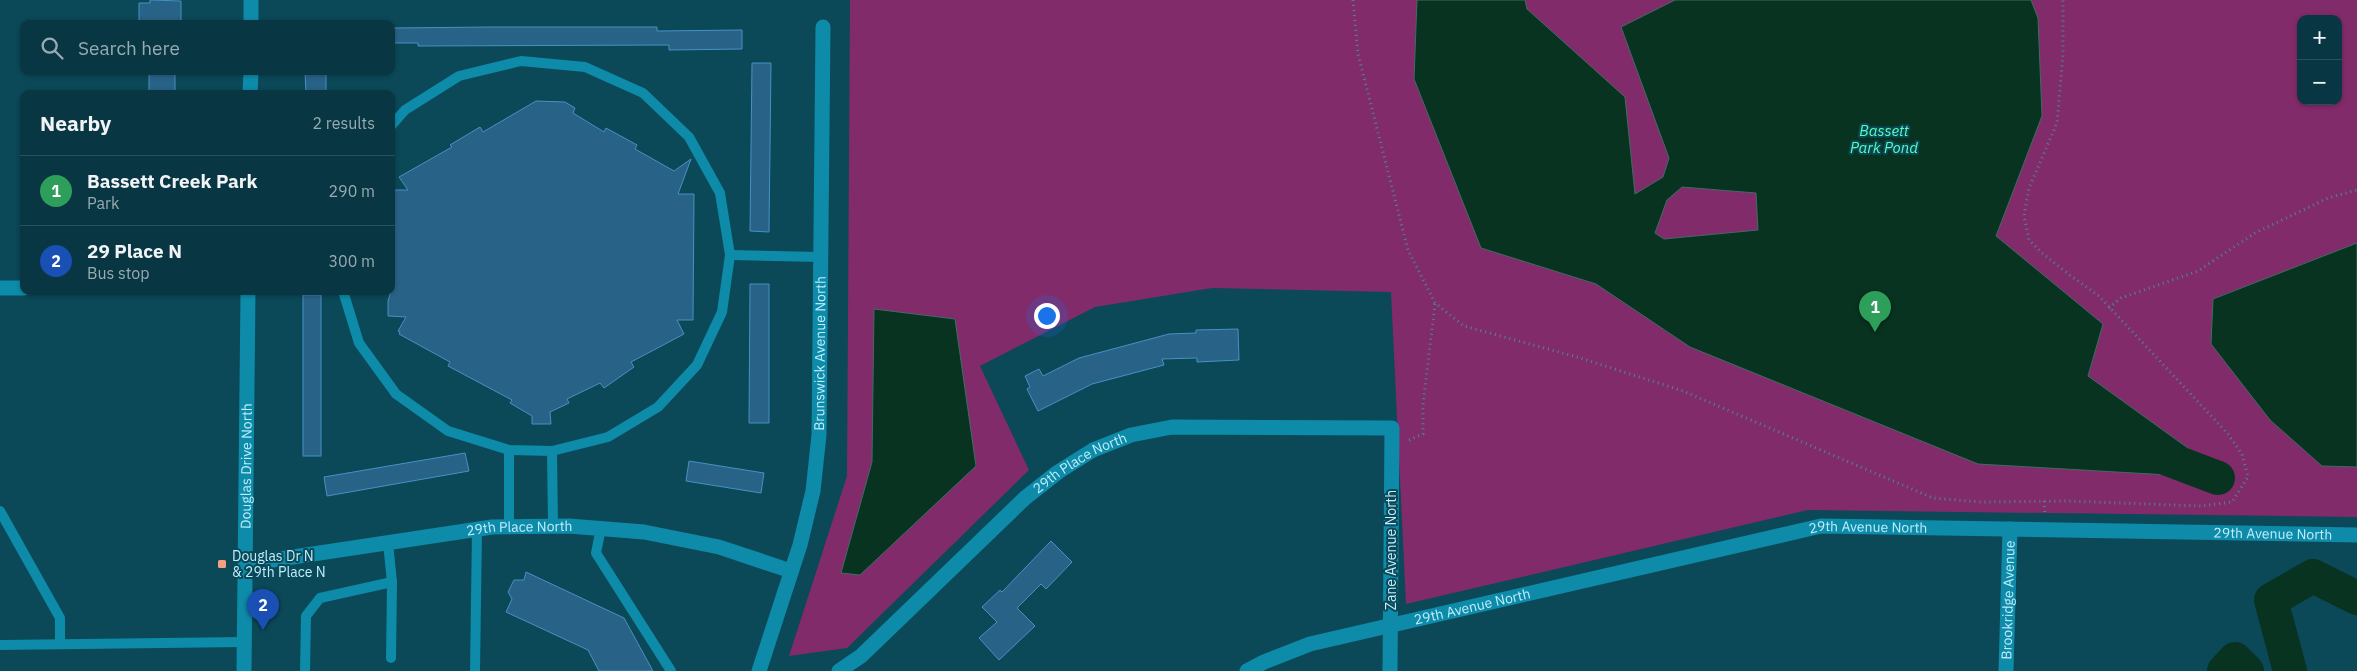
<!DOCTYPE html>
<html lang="en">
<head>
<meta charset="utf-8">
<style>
	body { margin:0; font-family:"IBM Plex Sans",sans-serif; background:#113e49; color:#f1f3f6 }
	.controls { position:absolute; right:15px; top:15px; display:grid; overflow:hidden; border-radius:10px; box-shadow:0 1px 4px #0004 }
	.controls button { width:45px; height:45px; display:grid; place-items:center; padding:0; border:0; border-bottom:1px solid #29505b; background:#083642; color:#f1f3f6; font:25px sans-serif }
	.you { position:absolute; left:1046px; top:315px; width:18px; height:18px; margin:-12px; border:4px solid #fff; border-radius:50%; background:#1a73e8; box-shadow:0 0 0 8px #1a73e833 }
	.badge { display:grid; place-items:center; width:32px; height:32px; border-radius:50%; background:#f3a082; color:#fff; font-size:16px; font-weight:700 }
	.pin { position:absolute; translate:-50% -41px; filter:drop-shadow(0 1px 2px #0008) }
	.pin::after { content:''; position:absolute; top:26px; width:18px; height:15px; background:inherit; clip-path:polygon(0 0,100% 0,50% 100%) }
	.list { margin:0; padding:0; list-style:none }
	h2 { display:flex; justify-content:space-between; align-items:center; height:65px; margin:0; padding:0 20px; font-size:21px }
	h2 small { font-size:16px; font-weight:400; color:#98abb2 }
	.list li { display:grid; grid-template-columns:32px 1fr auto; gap:15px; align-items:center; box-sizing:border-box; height:70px; padding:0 20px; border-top:1px solid #29505b }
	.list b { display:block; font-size:19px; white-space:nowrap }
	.list p { margin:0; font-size:16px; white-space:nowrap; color:#98abb2 }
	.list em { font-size:16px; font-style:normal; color:#98abb2 }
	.icon { flex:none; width:28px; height:28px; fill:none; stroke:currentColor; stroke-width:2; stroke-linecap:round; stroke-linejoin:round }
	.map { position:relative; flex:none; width:2357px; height:671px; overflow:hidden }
	.search { position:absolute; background:#083642; box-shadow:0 1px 4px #0004; left:20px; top:20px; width:375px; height:55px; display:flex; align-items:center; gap:12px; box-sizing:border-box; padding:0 18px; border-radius:10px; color:#98abb2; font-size:19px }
	.panel { position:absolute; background:#083642; box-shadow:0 1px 4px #0004; left:20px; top:90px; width:375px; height:205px; border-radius:10px }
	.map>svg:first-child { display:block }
	.green { fill:#822b6a; fill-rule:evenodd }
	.water { fill:#093321; stroke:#406b63; fill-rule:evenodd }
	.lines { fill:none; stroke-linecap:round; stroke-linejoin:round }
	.river { stroke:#093321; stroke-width:34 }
	.building { fill:#296287; stroke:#4791c3 }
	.path { stroke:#4e8595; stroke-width:3; stroke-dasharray:1 4; stroke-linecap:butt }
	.service { stroke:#0d8ba9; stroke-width:10 }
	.minor { stroke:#0d8ba9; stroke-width:15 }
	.tertiary { stroke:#0d8ba9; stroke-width:15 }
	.poi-dot { fill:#f3a082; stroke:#0b4858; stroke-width:2 }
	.labels { text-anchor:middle; stroke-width:4; stroke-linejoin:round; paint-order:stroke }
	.street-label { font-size:14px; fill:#bfeefe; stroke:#0b4858 }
	.poi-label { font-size:14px; fill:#bfeefe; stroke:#0b4858; text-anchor:start }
	.water-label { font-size:15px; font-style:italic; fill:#59feb6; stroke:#0b4858 }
</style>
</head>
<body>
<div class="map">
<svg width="2357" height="671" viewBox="0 0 2357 671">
	<rect width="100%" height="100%" fill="#0b4858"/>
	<path class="green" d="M850 0H2357V517L1808 510 1406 604 1391 292 1212 288 1095 307 980 366 1029 470 847 648 789 656 847 476ZM2301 19H2338V101H2301Z"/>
	<g class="water">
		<path d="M1417 0H1525L1527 9 1625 97 1635 194 1663 177 1669 158 1621 27 1675 0H2031L2038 18 2042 116 1996 236 2103 324 2088 376 2192 451 2186 476 1978 464 1690 347 1596 284 1481 248 1414 79ZM1682 187 1756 193 1758 230 1664 239 1655 233 1667 200Z"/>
		<polygon points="2357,243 2357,467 2322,466 2270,420 2211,344 2213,299"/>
		<polygon points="874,309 955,319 976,466 860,575 841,573 872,462"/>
	</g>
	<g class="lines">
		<g class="river">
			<polyline points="2144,450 2218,478"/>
			<polyline points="2224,671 2235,659 2247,671"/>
			<polyline points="2290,671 2271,600 2313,576 2357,598"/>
		</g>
	</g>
	<g class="building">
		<polygon points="150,0 181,1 181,21 139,21 139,3 150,3"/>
		<polygon points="491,27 657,27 657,31 742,30 742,49 669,50 669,45 418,46 418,43 391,43 391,28"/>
		<polygon points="752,63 771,63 769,232 750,231"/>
		<rect x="149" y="71" width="26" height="23"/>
		<polygon points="305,71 326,71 326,94 306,94"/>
		<polygon points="536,101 565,102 575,108 573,113 604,132 606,128 637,145 635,149 674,171 691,159 678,194 694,194 693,320 677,320 684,334 631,362 634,367 604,388 600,383 567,399 569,403 550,412 551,424 532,424 532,416 510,403 512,400 448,366 450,362 399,334 400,332 398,331 406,317 388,316 388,301 391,291 391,190 408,190 399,177 452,147 450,145 480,127 483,132"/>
		<polygon points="750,284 769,284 769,423 749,423"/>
		<rect x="303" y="295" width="18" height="161"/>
		<polygon points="1238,329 1239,360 1197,362 1197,358 1162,359 1164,365 1092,384 1038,411 1027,389 1030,387 1025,376 1039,369 1043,376 1079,358 1169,334 1196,333 1196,330"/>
		<polygon points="465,453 469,471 327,496 324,477"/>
		<polygon points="689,461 764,473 761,493 686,481"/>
		<polygon points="1051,541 1072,562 1046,589 1041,584 1017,608 1035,626 999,660 979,638 997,622 982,607 1000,590 1002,592"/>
		<polygon points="526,572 624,618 653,671 599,671 588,650 506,612 512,599 508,592 514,580 524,580"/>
	</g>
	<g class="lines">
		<g class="path">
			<polyline points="1353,0 1358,54 1408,250 1435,303 1464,326 1577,357 1683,391 1933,498 1980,502 2067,501 2201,506 2232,502 2248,477 2242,454 2228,434 2099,296 2071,276 2042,253 2029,240 2024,216 2029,188 2057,123 2063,54 2063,0"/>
			<polyline points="2109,308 2121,298 2198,271 2255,233 2328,198 2357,190"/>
			<polyline points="1409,440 1423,434 1423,405 1435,304"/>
			<polyline points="2044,501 2045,514"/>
		</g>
		<g class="service">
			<polyline points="730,255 821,257"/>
			<polyline points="343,291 359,343 396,394 448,431 509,450 552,451 608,437 658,407 697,365 722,312 730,255 720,193 689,137 643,93 585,67 521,61 459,76 405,110 391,126"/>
			<polyline points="509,450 509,527"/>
			<polyline points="552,451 553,526"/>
			<polyline points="0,511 60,618 60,644"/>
			<polyline points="601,528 596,553 671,671"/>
			<polyline points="388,543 392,582"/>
			<polyline points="0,645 244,642"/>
			<polyline points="305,671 306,616 320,598 392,582 391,658"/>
			<polyline points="475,671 477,529"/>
		</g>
		<g class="minor">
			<polyline points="0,288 24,288"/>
			<path id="s1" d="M246 564 492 527 569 526 644 532 719 547 791 571"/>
			<path id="s2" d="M759 671 800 545 813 491 819 435 823 27"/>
			<path id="s3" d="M839 671 861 656 1025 498 1058 472 1093 450 1131 435 1172 427 1392 428 1390 671"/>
			<path id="s4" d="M1247 671 1264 662 1310 644 1821 526 2357 535"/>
			<path id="s5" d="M2006 671 2010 529"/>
		</g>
		<g class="tertiary">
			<polyline points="251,24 251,0"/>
			<polyline points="250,94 251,71"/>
			<path id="s6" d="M244 671 248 291"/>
		</g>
	</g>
	<rect class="poi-dot" x="217" y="559" width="10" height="10" rx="2.5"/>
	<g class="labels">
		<g class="street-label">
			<text dy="5" stroke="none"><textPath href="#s2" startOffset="326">Brunswick Avenue North</textPath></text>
			<text dy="5" stroke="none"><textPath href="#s3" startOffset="320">29th Place North</textPath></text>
			<text dy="5" stroke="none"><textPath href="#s6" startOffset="205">Douglas Drive North</textPath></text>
			<text dy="5" stroke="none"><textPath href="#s1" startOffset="276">29th Place North</textPath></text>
			<text dy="5" stroke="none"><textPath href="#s4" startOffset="640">29th Avenue North</textPath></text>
			<text dy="5" stroke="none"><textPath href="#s4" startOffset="1045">29th Avenue North</textPath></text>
			<text transform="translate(1391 550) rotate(-90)" y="5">Zane Avenue North</text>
			<text dy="5" stroke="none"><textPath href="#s5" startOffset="71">Brookridge Avenue</textPath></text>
			<text dy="5" stroke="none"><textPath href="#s4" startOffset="235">29th Avenue North</textPath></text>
		</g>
		<g class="poi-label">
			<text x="232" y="561">Douglas Dr N<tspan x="232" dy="16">&amp; 29th Place N</tspan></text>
		</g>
		<g class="water-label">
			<text x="1884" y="136">Bassett<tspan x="1884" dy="17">Park Pond</tspan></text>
		</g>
	</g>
</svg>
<div class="controls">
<button>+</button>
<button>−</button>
</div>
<div class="you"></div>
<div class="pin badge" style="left:1875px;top:332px;background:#2e9e5b">1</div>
<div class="pin badge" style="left:263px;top:630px;background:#1a4fb4">2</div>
<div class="search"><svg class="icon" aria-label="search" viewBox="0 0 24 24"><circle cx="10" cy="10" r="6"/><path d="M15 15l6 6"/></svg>Search here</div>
<section class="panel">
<h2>Nearby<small>2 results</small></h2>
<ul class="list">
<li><span class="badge" style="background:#2e9e5b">1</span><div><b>Bassett Creek Park</b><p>Park</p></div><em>290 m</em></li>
<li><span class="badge" style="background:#1a4fb4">2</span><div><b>29 Place N</b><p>Bus stop</p></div><em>300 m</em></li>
</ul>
</section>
</div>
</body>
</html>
